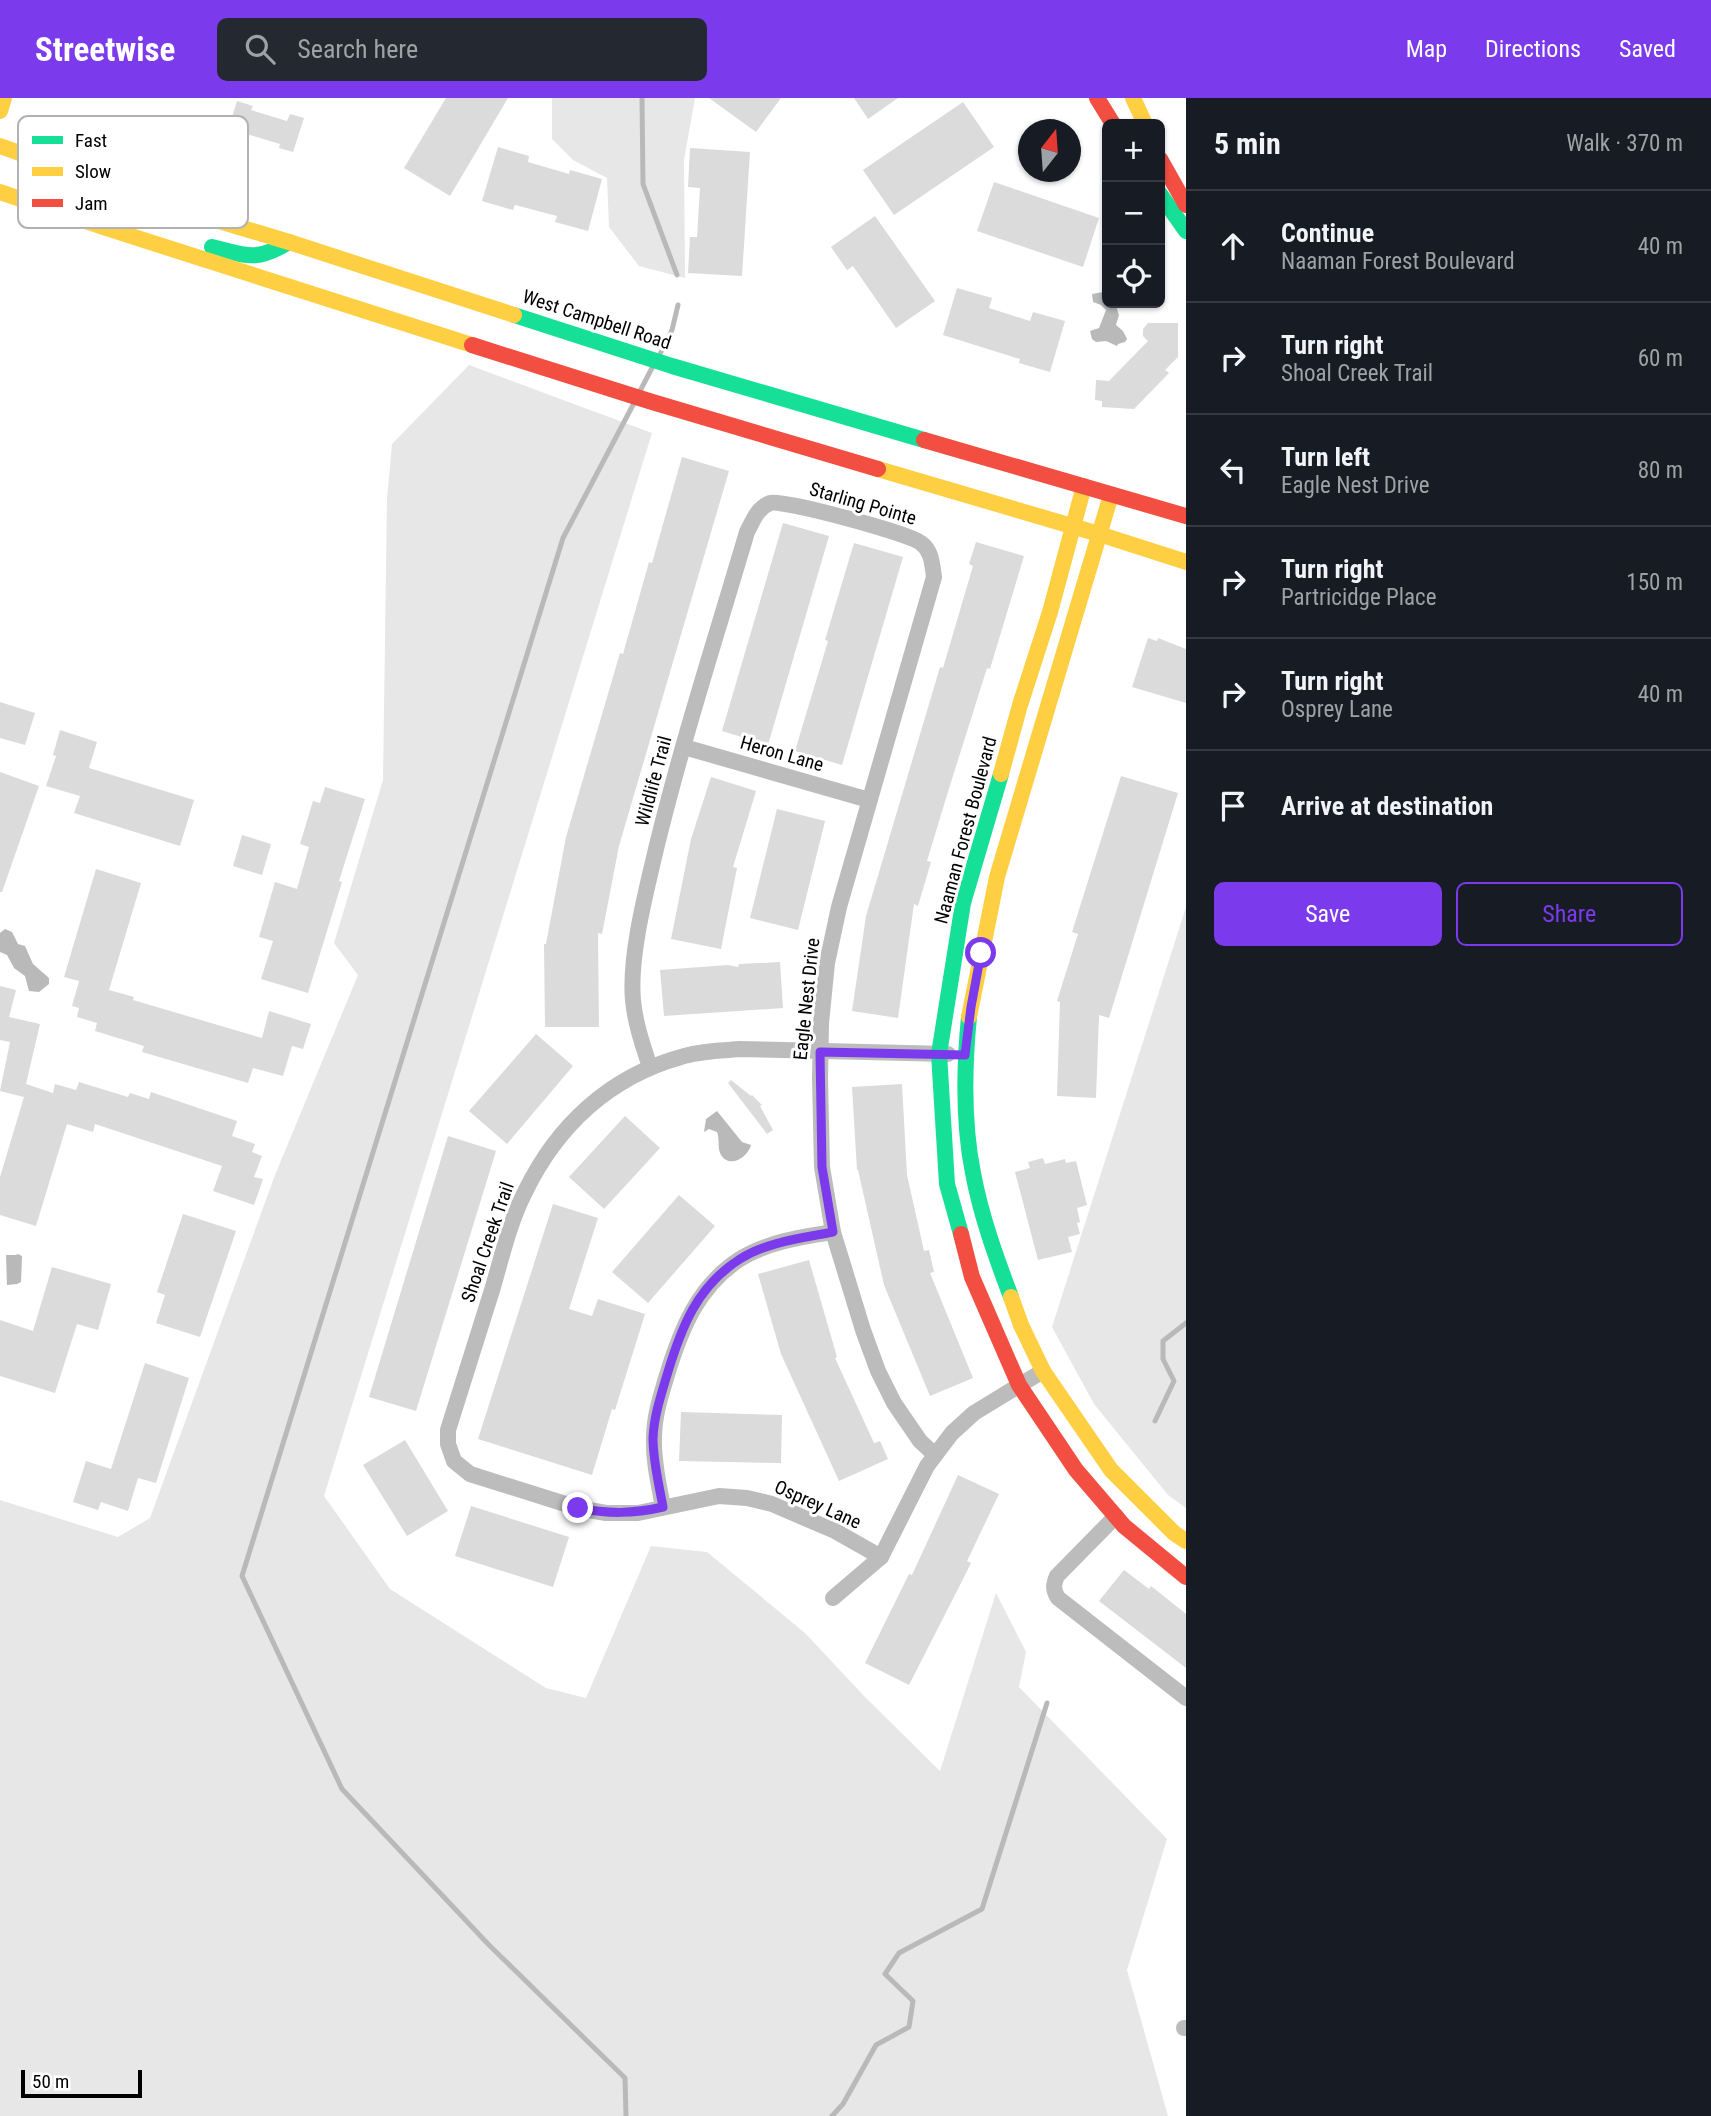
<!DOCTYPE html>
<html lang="en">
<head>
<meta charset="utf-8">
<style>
	body { margin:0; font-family:"Roboto Condensed",sans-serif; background:#242831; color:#f1f3f6 }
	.controls { position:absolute; right:21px; top:21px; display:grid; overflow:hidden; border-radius:10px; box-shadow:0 2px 5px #0004 }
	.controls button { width:63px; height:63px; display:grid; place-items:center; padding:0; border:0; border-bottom:2px solid #363941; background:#171b24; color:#f1f3f6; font:35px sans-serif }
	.compass { position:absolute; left:1018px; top:21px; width:63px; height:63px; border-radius:50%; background:#171b24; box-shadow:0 2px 5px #0004; rotate:17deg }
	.scale { position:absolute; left:21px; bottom:18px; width:121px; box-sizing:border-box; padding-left:7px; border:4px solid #000; border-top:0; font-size:19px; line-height:24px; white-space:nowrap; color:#000; -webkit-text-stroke:5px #fff; paint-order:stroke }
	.stop { position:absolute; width:21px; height:21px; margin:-16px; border:5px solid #7c3aed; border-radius:50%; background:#fff }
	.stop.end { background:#7c3aed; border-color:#fff; box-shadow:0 2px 7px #0008 }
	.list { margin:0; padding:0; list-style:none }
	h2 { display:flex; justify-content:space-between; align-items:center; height:91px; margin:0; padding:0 28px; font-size:30px }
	h2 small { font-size:23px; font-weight:400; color:#9ea1a6 }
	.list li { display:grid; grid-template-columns:46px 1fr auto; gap:21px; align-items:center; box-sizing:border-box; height:112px; padding:0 28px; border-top:2px solid #363941 }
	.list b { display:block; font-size:26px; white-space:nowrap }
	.list p { margin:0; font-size:23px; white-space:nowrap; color:#9ea1a6 }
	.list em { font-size:23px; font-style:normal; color:#9ea1a6 }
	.actions { display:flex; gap:14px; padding:21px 28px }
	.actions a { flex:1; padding:16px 0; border:2px solid #7c3aed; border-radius:10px; text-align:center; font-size:24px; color:#7c3aed }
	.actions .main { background:#7c3aed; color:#fff }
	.icon { flex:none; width:38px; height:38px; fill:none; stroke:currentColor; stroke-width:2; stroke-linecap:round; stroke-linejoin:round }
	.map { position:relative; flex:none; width:1186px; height:2018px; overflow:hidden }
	header { display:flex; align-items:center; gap:42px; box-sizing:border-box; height:98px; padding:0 35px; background:#7c3aed; color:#fff }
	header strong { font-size:33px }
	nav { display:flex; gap:38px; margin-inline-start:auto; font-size:24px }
	.search { width:490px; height:63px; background:#242831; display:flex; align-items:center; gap:18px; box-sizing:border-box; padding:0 24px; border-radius:10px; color:#9ea1a6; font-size:26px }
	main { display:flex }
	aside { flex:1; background:#171b24 }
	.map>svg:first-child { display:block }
	.green { fill:#e7e7e7 }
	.water { fill:#b9b9b9 }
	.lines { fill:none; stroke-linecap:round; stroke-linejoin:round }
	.stream { stroke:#b9b9b9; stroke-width:5 }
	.building { fill:#dbdbdb }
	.street { stroke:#bcbcbc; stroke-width:16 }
	.fast { stroke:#16e098; stroke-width:16 }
	.slow { stroke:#ffcf43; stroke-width:16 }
	.jam { stroke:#f24e42; stroke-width:16 }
	.route { stroke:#7c3aed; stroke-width:9 }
	.labels { text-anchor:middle; stroke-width:6; stroke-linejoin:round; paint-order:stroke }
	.street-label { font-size:19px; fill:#000; stroke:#fff }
	.key { fill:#fff; stroke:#b2b2b2; stroke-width:2 }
	.key-label { font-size:19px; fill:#000 }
</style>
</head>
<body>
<header>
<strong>Streetwise</strong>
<div class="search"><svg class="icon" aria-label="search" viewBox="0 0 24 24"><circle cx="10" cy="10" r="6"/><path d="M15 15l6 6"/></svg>Search here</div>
<nav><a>Map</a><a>Directions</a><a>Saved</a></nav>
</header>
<main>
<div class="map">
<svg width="1186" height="2018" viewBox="0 0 1186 2018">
	<rect width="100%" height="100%" fill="#fff"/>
	<g class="green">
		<polygon points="552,0 695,0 684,62 685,180 639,168 609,129 607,80 573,62 552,41"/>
		<polygon points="469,267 652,335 324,1398 390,1491 546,1590 586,1600 651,1448 707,1454 805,1535 865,1599 940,1673 996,1495 1026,1554 1019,1589 1167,1741 1127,1872 1168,2018 0,2018 0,1402 118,1439 150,1420 275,1077 358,877 334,845 383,682 387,401 392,346"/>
		<polygon points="1186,809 1186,1410 1168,1397 1094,1306 1052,1229"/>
	</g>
	<g class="water">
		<polygon points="1107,189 1107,205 1115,205 1119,217 1116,227 1123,233 1127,241 1125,244 1118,246 1117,248 1106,243 1096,244 1092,241 1090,233 1099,230 1106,212 1101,207 1093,204 1092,196 1103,194"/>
		<polygon points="5,831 12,834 18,846 25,848 33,866 49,880 49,886 39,894 29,893 25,878 14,870 7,857 0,854 0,835"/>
		<path d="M717 1013 742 1044 751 1047C748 1059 730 1071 721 1057 717 1050 720 1041 717 1034L709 1031 704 1034 706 1021Z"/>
		<polygon points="18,1156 22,1158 21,1184 17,1186 7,1187 6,1157 16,1157"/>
	</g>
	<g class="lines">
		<g class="stream">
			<polyline points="642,0 643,86 677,177"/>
			<polyline points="660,256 672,232 678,207"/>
			<polyline points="640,293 653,268"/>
			<polyline points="1155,1323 1174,1283 1163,1261 1163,1243 1186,1225"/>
			<polyline points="626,2018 625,1980 489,1847 342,1691 242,1478 563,440 634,305"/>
			<polyline points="832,2018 843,2006 876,1947 909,1929 913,1903 885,1876 899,1855 982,1811 1047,1605"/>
		</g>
	</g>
	<g class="building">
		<polygon points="446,0 508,0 450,98 404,70"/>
		<polygon points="709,0 781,0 756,34"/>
		<polygon points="854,0 898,0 868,21"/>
		<polygon points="237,3 253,8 251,12 287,23 290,16 304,20 293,54 279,50 280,46 243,35 242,39 227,35"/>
		<polygon points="963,4 994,49 894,117 863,72"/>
		<polygon points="498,49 529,58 528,64 569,76 570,72 602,81 588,133 555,124 557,118 515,107 513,112 482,103"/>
		<polygon points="690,50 750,54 742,178 688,175 690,139 697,139 700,90 688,89"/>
		<polygon points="994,84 1099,120 1083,169 977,133"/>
		<polygon points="875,118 935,203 896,230 853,168 847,172 831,149"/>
		<polygon points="957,190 992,200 989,210 1030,223 1033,214 1065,223 1050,274 1019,265 1020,261 943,237"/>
		<polygon points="1148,225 1178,225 1178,259 1165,272 1169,275 1134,311 1102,309 1102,303 1095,302 1096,282 1109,283 1148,243 1143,238 1143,231"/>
		<polygon points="682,359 729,373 619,748 602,836 598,835 599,929 545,929 544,846 546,846 566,739 620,555 623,556 649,464 652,465"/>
		<polygon points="783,425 829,438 768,647 722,633"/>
		<polygon points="976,444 1024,458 990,571 987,570 947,697 927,763 931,764 918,808 914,806 898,920 852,913 866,818 940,569 943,570 973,468 969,466"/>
		<polygon points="854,445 903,459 842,667 795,653 828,543 825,542"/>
		<polygon points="1148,540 1157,543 1158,540 1186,551 1186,605 1132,589"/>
		<polygon points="0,604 35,615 25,647 0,640"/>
		<polygon points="60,632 97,644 89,670 194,702 180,748 74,715 80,698 46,688 56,658 53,657"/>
		<polygon points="0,674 39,688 2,794 0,794"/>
		<polygon points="1121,678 1178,695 1109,920 1099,917 1096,1000 1057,998 1060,904 1057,903 1078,836 1072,834"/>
		<polygon points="711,679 756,693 733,769 737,770 721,851 671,841 691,741"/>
		<polygon points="325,689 365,701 339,783 342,784 308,895 261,881 273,843 259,839 275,784 297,791 309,749 300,746 313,703 320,705"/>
		<polygon points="777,711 825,723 798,832 750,820"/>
		<polygon points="242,737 271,746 262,777 233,768"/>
		<polygon points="96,771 141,785 109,892 134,899 133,902 262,940 269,913 311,926 303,951 292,948 283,978 253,970 248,985 142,954 144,948 95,933 97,925 77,919 79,910 72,908 79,883 64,879"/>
		<polygon points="780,864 783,910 664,918 660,872 728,867 738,869 739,866"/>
		<polygon points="0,888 16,892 9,919 40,926 26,986 53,995 55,986 76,992 79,984 128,999 130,995 149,1001 151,994 237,1023 232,1038 255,1046 252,1054 262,1058 254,1079 263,1081 254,1107 213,1093 222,1068 95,1026 93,1034 67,1026 36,1128 0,1117 0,1079 24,999 0,993 10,944 0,942"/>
		<polygon points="536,936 573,968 507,1046 469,1013"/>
		<polygon points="731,982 751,998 752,997 762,1007 760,1008 773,1032 767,1036 728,985"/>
		<polygon points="902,986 907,1077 924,1153 929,1152 934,1174 930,1175 973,1280 930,1298 884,1187 858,1072 857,1072 852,989"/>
		<polygon points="625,1018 660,1050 604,1111 569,1079"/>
		<polygon points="448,1038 496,1053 416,1313 369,1299"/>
		<polygon points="1043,1060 1045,1066 1065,1061 1066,1065 1076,1063 1087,1107 1077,1110 1080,1124 1077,1125 1080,1136 1068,1139 1072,1154 1038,1162 1015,1074 1030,1070 1028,1064"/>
		<polygon points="679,1097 715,1128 648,1205 612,1174"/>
		<polygon points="553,1106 598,1120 569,1211 592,1218 598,1201 645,1216 615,1312 612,1311 592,1377 478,1341"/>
		<polygon points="183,1116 236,1133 200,1239 156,1225 165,1197 157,1194"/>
		<polygon points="809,1162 837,1259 835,1260 874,1345 880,1343 888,1361 839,1383 781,1256 758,1176"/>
		<polygon points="52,1169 111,1186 98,1232 77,1226 55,1295 0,1278 0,1222 33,1233"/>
		<polygon points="145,1265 189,1280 156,1385 138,1380 128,1413 101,1404 98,1412 73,1404 86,1363 111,1371"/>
		<polygon points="681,1314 782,1317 781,1365 679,1363"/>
		<polygon points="405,1342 448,1413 407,1438 363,1367"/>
		<polygon points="958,1377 999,1396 967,1463 971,1465 961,1485 909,1587 865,1565 909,1476 912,1477"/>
		<polygon points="471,1408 569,1439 553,1489 455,1458"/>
		<polygon points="1124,1472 1149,1491 1151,1488 1186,1516 1186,1570 1099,1503"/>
	</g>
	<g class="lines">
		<g class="street">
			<polyline points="684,649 869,702"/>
			<path d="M650 969C643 948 635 925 633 902 629 858 646 794 656 751 682 644 716 539 747 434 753 423 757 410 770 405 782 401 908 435 921 445 932 453 932 466 934 479L839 809 827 865 821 925 820 980 822 1069 833 1134 863 1232 878 1273 894 1305 920 1343 935 1357"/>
			<path d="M663 1409C659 1387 653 1363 654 1340 654 1318 661 1297 667 1277 681 1231 698 1188 740 1161 767 1144 802 1139 833 1134"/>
			<path d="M1116 1418 1057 1478C1053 1487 1053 1492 1058 1500L1186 1600"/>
			<path d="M881 1459 835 1433 772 1406 747 1400 719 1398 638 1415H606L578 1410 470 1376 454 1363 448 1346V1332C463 1284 478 1237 493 1189 502 1158 510 1123 525 1094 557 1028 609 979 681 959 699 953 720 953 739 951L948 956"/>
			<polyline points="833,1500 881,1459 927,1368 952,1335 974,1315 1043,1273"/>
			<polyline points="1184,1930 1186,1930"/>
		</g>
		<g class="fast">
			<polyline points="1160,96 1186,133"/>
			<path d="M212 149C247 158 256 164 289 144"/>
			<polyline points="514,217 672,268 924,342"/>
			<path d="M969 919C964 970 963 1025 973 1075 981 1118 996 1159 1011 1199"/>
			<polyline points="961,1136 947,1086 939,956 963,805 1001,676"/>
		</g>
		<g class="slow">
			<polyline points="1133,0 1145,26"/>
			<polyline points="0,13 4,0"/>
			<polyline points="0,48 166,107 289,144 514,217"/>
			<polyline points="0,94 103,129 472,247"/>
			<polyline points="878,371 1099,436 1186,464"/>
			<polyline points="1001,676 1020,607 1050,514 1084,388"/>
			<polyline points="969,919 997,779 1111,397"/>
			<polyline points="1011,1199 1021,1227 1043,1273 1111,1372 1174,1435 1186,1443"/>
		</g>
		<g class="jam">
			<polyline points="1097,0 1113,26"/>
			<polyline points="1160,61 1186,107"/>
			<polyline points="472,247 649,303 878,371"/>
			<polyline points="924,342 1186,418"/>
			<polyline points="961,1136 972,1179 1019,1287 1076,1372 1124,1428 1186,1479"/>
		</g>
	</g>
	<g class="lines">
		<path class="route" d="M578 1410C608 1416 633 1416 663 1409 659 1387 653 1363 653 1340 654 1318 661 1297 667 1277 681 1230 697 1188 740 1161 767 1144 802 1140 833 1134L822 1069 820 954 965 957 971 909 981 855"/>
	</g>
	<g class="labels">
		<g class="street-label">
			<text transform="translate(597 221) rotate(18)" y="7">West Campbell Road</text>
			<text transform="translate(863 405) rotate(16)" y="7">Starling Pointe</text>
			<text transform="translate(782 655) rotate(16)" y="7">Heron Lane</text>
			<text transform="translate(653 683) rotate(-75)" y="7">Wildlife Trail</text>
			<text transform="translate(965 732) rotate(-75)" y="7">Naaman Forest Boulevard</text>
			<text transform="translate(806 901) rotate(-84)" y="7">Eagle Nest Drive</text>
			<text transform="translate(487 1144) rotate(-71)" y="7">Shoal Creek Trail</text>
			<text transform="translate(818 1406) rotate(24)" y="7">Osprey Lane</text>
		</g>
	</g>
	<rect x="18" y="18" width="230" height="112" rx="10" class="key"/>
	<rect x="32" y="38" width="31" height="8" fill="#16e098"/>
	<rect x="32" y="69" width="31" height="9" fill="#ffcf43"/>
	<rect x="32" y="101" width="31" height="8" fill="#f24e42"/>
	<g class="key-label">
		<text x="75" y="49">Fast</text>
		<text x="75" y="80">Slow</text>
		<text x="75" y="112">Jam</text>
	</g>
</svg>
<div class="controls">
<button>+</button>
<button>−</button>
<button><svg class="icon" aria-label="locate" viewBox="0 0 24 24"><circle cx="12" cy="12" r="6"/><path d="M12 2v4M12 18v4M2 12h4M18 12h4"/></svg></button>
</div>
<svg class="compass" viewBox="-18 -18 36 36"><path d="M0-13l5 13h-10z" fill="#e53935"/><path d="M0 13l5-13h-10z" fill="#9ea1a6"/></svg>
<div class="scale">50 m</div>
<div class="stop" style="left:981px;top:855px"></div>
<div class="stop end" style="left:578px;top:1410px"></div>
</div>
<aside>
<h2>5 min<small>Walk · 370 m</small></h2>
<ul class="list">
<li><svg class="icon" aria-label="ahead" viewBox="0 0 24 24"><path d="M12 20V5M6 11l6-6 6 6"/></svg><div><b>Continue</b><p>Naaman Forest Boulevard</p></div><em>40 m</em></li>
<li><svg class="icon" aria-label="right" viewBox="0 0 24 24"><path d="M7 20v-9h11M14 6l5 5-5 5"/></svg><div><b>Turn right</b><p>Shoal Creek Trail</p></div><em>60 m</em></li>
<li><svg class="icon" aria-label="left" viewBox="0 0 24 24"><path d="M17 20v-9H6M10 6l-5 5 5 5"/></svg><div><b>Turn left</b><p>Eagle Nest Drive</p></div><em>80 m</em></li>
<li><svg class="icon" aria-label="right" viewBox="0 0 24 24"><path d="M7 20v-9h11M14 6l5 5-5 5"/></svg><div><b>Turn right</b><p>Partricidge Place</p></div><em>150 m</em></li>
<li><svg class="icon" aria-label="right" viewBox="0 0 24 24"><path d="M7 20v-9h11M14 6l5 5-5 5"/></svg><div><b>Turn right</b><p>Osprey Lane</p></div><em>40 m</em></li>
<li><svg class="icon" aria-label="arrive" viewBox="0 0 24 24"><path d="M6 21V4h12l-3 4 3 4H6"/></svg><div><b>Arrive at destination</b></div></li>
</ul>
<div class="actions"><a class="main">Save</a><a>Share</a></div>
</aside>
</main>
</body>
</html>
